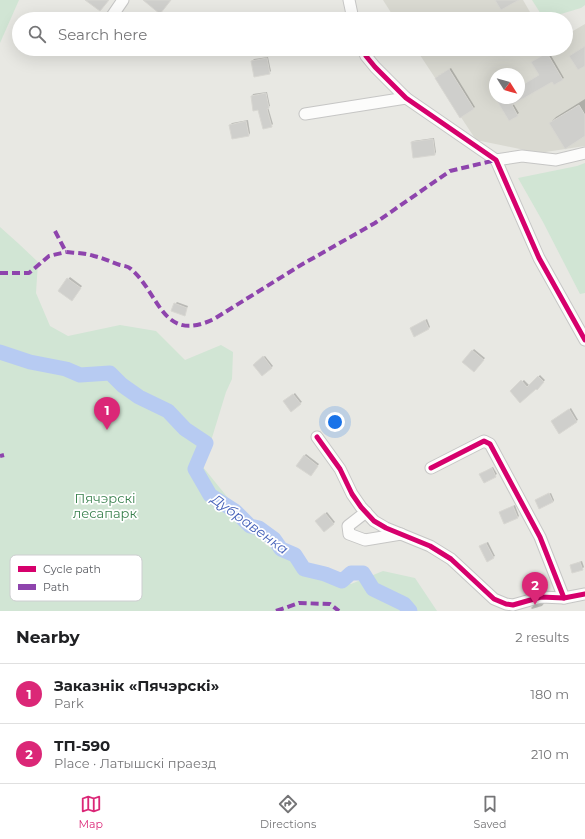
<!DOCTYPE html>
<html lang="en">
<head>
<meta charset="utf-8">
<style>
	body { margin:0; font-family:Montserrat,sans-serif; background:#f2f2f2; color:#202124 }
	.compass { position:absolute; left:489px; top:68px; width:36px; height:36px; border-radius:50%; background:#fff; box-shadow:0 4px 16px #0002; rotate:127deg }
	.you { position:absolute; left:335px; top:422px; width:14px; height:14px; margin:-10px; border:3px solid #fff; border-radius:50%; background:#1a73e8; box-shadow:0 0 0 6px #1a73e833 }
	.badge { display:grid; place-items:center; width:26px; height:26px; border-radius:50%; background:#db2777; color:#fff; font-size:13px; font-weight:700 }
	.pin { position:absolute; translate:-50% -33px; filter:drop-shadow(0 1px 2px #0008) }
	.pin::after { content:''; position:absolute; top:21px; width:14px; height:12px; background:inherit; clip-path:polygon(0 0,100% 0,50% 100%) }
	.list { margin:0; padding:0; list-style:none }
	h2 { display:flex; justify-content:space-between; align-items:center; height:52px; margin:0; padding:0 16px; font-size:17px }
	h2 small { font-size:13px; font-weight:400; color:#757577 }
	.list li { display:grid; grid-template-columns:26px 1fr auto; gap:12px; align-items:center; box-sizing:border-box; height:60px; padding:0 16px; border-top:1px solid #e0e0e0 }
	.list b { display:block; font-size:15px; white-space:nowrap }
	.list p { margin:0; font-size:13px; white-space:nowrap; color:#757577 }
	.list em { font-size:13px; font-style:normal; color:#757577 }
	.icon { flex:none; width:22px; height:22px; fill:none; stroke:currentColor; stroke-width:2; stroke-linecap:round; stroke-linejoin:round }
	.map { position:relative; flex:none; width:585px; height:611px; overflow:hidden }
	.search { position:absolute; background:#fff; box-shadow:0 4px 16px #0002; left:12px; right:12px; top:12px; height:44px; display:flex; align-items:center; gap:10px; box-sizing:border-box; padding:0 14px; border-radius:22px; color:#757577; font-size:15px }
	.sheet { height:172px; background:#fff }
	nav { display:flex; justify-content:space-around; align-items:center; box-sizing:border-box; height:56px; border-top:1px solid #e0e0e0; background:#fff; font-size:11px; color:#757577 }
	nav a { display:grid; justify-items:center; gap:2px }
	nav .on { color:#db2777 }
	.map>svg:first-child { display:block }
	.education { fill:#d9d9d1; fill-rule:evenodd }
	.green { fill:#d1e5d4 }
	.shadow { fill:#0003 }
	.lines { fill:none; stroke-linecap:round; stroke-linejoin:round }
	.river { stroke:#b7cbf2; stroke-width:15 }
	.building { fill:#cfcfcc; stroke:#d8d7d2 }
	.minor-casing { stroke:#c6c6c5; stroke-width:13 }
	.minor { stroke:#fcfcfb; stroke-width:11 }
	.quiet { stroke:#8e44ad; stroke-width:4; stroke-dasharray:8 4; stroke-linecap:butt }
	.cycleway-casing { stroke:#fff; stroke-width:8 }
	.cycleway { stroke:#d6006c; stroke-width:5 }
	.labels { text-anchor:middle; stroke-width:3.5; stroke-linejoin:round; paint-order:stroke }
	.park-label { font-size:13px; fill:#39804d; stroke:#fff }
	.water-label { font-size:14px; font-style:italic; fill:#4763ba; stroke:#fff }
	.key { fill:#fff; stroke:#cdced0; stroke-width:1 }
	.key-label { font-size:11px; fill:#595b61 }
</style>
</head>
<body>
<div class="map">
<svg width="585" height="611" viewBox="0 0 585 611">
	<rect width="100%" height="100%" fill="#e8e8e3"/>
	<g class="education">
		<polygon points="383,0 523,0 534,19 395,19"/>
		<path d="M585 24V146L539 153 476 140 416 49H566V35ZM495 74H519V98H495Z"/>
	</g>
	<g class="green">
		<polygon points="0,0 19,0 0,43"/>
		<polygon points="532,0 585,0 585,5 581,8 544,19"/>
		<polygon points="585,163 585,293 580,294 543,222 518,178 577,166"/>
		<polygon points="0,227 19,244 38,262 36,293 50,326 68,336 120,325 156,331 185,360 221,345 233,352 232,379 226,392 203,467 266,545 351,584 383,571 415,578 437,611 0,611"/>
	</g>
	<g class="shadow">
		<polygon points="549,52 564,78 562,79 552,80 513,103 519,113 509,120 501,98 519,98 519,88 540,75 534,61"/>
		<polygon points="268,57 271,71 269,73 252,61 254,59"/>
		<polygon points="451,68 475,107 460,117 438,76"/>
		<polygon points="267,92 270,106 268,107 273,124 271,126 259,109 252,96 253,94"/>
		<polygon points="585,99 585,135 550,123 556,117"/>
		<polygon points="248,120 250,133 249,135 230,125 232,123"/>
		<polygon points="434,138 436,152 435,154 412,142 413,141"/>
		<polygon points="70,277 82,286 73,298 59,291"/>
		<polygon points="177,302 188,306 184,315 175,304"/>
		<polygon points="427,319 430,327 429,328 411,328"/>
		<polygon points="474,349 485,358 474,371 464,362"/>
		<polygon points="265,356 273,366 262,375 255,363"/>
		<polygon points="540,375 545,380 537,389 511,391 524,380 530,386"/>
		<polygon points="295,393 302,402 300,403 286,400"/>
		<polygon points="571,408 578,420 576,421 554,420"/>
		<polygon points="306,454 319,464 312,473 304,456"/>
		<polygon points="493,467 497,474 484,482 482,473"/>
		<polygon points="551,493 554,500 553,502 538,499"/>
		<polygon points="515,505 519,516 518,517 502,511"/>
		<polygon points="327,512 335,522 324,531 316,521"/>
		<polygon points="488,542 495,556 493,557 482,545"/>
		<polygon points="582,561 584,567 582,569 571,565"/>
		<polygon points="546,601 542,606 532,609 531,608 535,604"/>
	</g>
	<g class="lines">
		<polyline class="river" points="0,352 30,362 66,369 80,375 110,373 122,385 139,397 168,411 185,429 206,443 195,469 210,495 235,511 250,526 259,528 274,539 281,549 295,555 304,569 325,574 342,581 351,573 363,573 373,589 404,604 410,611"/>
	</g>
	<g class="building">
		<polygon points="85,0 109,0 100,11"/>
		<polygon points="143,0 171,0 160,14"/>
		<polygon points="495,0 519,0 501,10"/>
		<polygon points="585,46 585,66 578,70 569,56"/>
		<polygon points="547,53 563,80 554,85 552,82 512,105 518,116 509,121 497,101 501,98 519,98 519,87 539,75 531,62"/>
		<polygon points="267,58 270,74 254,77 251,61"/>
		<polygon points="449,69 474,109 460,118 435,78"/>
		<polygon points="266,93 269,108 267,109 272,127 263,129 258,110 253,111 251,96"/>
		<polygon points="579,105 585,115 585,136 565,149 549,123"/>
		<polygon points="246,121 249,136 232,139 229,125"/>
		<polygon points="433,139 435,155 413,158 411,142"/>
		<polygon points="67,278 81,288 72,301 58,291"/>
		<polygon points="174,303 187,308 185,316 171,311"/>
		<polygon points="425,320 429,329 414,337 410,328"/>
		<polygon points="472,350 484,360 474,372 462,362"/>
		<polygon points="263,356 272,368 262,376 253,365"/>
		<polygon points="538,376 544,382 537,390 536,389 520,403 510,391 521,380 527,387"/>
		<polygon points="293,394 301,404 291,412 283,401"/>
		<polygon points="569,409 577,422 559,434 551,421"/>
		<polygon points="304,455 318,466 311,476 296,466"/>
		<polygon points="492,468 496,477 484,483 479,474"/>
		<polygon points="549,493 553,502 539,509 535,500"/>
		<polygon points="513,506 518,518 504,524 499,512"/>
		<polygon points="325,513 334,524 324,532 315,521"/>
		<polygon points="486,543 494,558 487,562 479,546"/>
		<polygon points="580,562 583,570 572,573 570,565"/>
	</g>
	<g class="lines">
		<defs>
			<g id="minor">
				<polyline points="349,0 353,19"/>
				<polyline points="110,19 123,0"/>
				<polyline points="363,49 366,56 375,67 406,98 496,160"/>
				<polyline points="305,114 406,98"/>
				<polyline points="496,160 539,258 585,340"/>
				<polyline points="496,160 522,156 556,160 585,153"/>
				<polyline points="317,437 340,469 352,494 361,507 374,521 386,528 430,546 451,559 494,599 506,604 513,605 541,597 564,598 585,594"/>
				<polyline points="431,468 484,441 490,444 540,537 564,598"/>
				<polyline points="366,512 348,526 349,534 365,540 401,534"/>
			</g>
		</defs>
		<use href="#minor" class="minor-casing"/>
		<use href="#minor" class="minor"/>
		<g class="quiet">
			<path d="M55 231 66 252C75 253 85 253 94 256 103 258 111 262 120 265 124 266 128 266 131 269 160 294 162 344 214 319L301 265 375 223 450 171 496 160"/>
			<polyline points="0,273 29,273 49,256 66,252"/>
			<polyline points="0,456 4,455"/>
			<polyline points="276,611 299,603 330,604 339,611"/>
		</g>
		<defs>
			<g id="cycleway">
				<polyline points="363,49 366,56 375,67 406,98 496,160 539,258 585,340"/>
				<polyline points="317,437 340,469 352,494 361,507 374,521 386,528 430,546 451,559 494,599 506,604 513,605 541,597 564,598 585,594"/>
				<polyline points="431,468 484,441 490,444 540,537 564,598"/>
			</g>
		</defs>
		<use href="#cycleway" class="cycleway-casing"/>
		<use href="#cycleway" class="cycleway"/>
	</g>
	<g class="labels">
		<g class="park-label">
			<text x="105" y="503">Пячэрскі<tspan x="105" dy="15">лесапарк</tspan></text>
		</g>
		<g class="water-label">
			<text transform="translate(250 524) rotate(36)" y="5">Дубравенка</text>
		</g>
	</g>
	<rect x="10" y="555" width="132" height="46" rx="6" class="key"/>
	<rect x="18" y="566" width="18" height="6" fill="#d6006c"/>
	<rect x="18" y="584" width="18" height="6" fill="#8e44ad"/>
	<g class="key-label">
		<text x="43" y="573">Cycle path</text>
		<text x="43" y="591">Path</text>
	</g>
</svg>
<svg class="compass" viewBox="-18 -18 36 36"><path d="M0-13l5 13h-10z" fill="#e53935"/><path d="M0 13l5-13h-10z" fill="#757577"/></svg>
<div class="you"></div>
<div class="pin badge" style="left:107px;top:430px">1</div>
<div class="pin badge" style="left:535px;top:605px">2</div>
<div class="search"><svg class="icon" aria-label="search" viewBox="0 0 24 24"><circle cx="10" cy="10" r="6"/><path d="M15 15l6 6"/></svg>Search here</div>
</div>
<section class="sheet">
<h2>Nearby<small>2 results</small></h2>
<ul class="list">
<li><span class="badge">1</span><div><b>Заказнік «Пячэрскі»</b><p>Park</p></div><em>180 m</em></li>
<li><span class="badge">2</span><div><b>ТП-590</b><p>Place · Латышскі праезд</p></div><em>210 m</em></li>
</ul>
</section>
<nav>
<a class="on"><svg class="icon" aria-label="map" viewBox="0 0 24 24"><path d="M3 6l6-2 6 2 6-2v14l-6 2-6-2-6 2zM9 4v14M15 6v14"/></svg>Map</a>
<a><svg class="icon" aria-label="directions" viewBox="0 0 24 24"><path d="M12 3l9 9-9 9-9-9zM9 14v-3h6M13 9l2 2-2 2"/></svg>Directions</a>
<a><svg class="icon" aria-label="saved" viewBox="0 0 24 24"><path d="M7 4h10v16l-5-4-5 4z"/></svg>Saved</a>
</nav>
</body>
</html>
